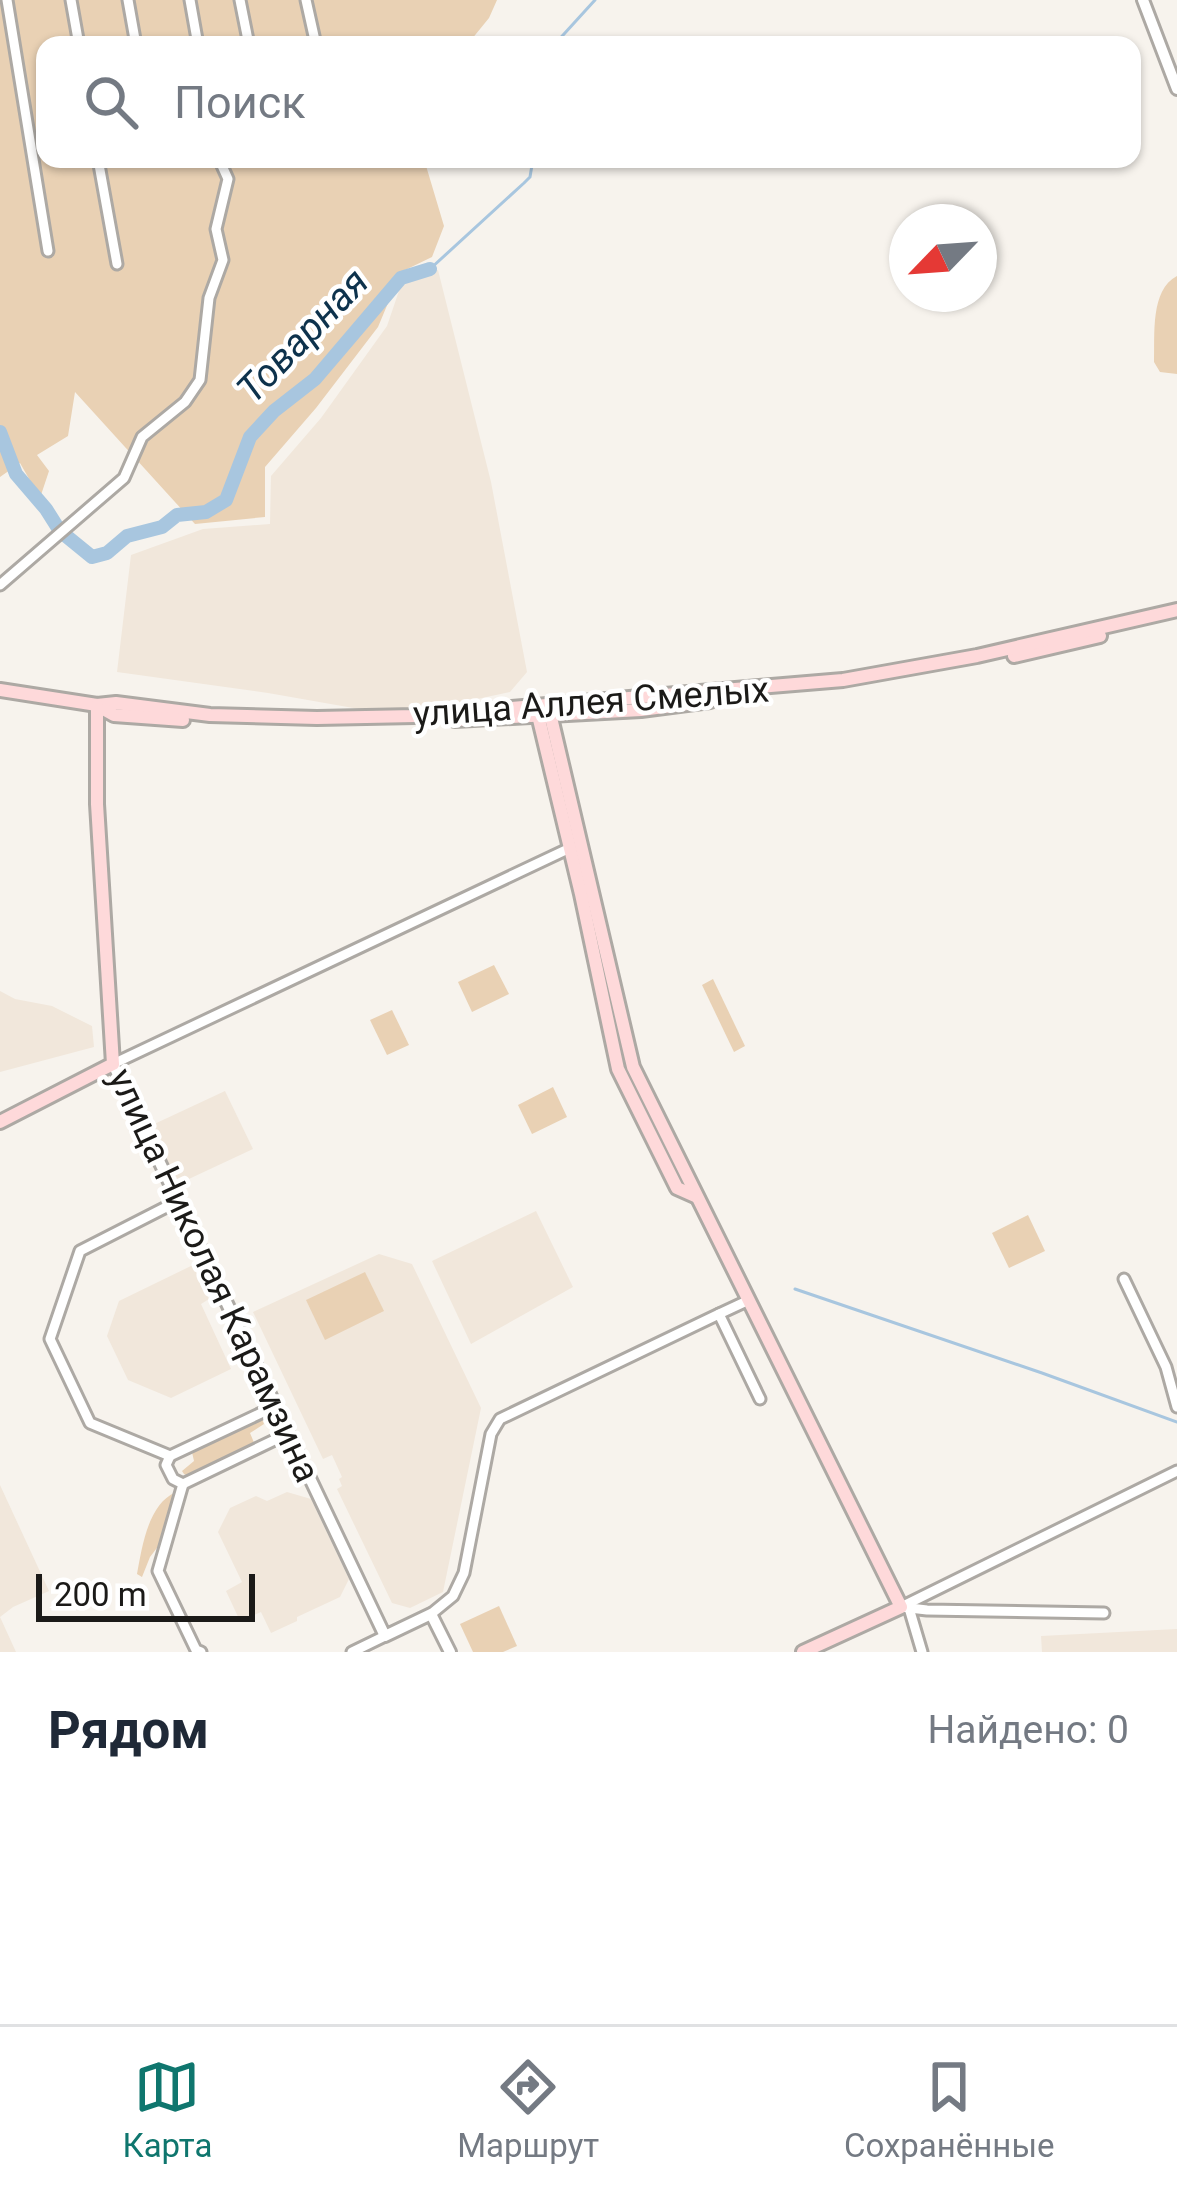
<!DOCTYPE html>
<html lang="ru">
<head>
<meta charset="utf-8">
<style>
	body { margin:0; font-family:Roboto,sans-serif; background:#f6f6f7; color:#1f2937 }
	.compass { position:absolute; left:889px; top:204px; width:108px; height:108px; border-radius:50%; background:#fff; box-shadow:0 3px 9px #0004; rotate:245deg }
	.scale { position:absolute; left:36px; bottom:30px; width:219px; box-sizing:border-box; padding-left:12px; border:6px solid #1b1a18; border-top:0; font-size:33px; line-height:42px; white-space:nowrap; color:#1b1a18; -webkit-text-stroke:9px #fff; paint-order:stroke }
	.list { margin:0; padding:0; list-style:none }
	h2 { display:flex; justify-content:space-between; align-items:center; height:156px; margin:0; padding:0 48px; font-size:51px }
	h2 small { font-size:39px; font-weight:400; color:#747a83 }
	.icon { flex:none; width:66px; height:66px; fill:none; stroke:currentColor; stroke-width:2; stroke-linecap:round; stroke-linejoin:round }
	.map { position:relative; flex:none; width:1177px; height:1652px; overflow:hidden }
	.search { position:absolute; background:#fff; box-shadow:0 3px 9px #0004; left:36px; right:36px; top:36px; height:132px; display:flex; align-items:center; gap:30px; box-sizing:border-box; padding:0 42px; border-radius:24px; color:#747a83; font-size:45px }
	.sheet { height:372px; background:#fff }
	nav { display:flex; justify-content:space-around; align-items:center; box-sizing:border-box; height:168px; border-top:3px solid #e0e1e3; background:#fff; font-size:33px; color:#747a83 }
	nav a { display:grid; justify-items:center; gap:6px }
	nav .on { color:#0f766e }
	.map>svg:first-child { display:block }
	.built { fill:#f1e7db }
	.green { fill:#e9d1b4 }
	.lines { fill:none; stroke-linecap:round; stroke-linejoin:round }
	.stream { stroke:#a8c6df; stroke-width:3 }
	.river { stroke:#a8c6df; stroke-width:14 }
	.minor-casing { stroke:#ada9a4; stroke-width:15 }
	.tertiary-casing { stroke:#ada9a4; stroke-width:16 }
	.secondary-casing { stroke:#ada9a4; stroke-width:18 }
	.minor { stroke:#fff; stroke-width:9 }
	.tertiary { stroke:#fff; stroke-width:10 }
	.secondary { stroke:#fed9da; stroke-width:12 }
	.labels { text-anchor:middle; stroke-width:9; stroke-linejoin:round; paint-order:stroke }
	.street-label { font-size:36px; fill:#1b1a18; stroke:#fff }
	.water-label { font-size:39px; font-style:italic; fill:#0d324c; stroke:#fff }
</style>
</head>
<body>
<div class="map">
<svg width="1177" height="1652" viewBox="0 0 1177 1652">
	<rect width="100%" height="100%" fill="#f7f3ed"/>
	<g class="built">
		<polygon points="438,270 491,482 527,672 510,692 426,710 359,709 268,693 117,672 131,555 203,529 270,524 271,476 321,418 387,326 402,282"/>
		<polygon points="0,991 15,999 52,1006 92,1026 94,1047 0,1072"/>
		<polygon points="225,1091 253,1149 176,1185 150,1126"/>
		<polygon points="536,1211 573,1287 471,1344 432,1261"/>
		<polygon points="379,1254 412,1264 481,1408 443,1592 410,1608 392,1603 337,1489 342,1486 339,1479 342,1477 332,1455 323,1459 253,1312"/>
		<polygon points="193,1265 209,1299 201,1304 231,1369 171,1398 128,1380 107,1336 119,1301"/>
		<polygon points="0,1485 49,1591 13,1607 0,1617 16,1652 0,1652"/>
		<polygon points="287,1492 311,1499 349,1579 340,1597 297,1617 297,1621 271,1633 261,1612 240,1621 226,1591 242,1582 218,1532 230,1508 256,1496 267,1501"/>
		<polygon points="1177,1629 1177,1652 1042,1652 1041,1636"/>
	</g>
	<g class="green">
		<polygon points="0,0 497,0 489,18 467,45 45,45 45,159 424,159 444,226 432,257 401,272 378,327 316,408 265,467 265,517 195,524 75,392 68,436 37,455 49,471 40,498 20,463 0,477"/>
		<path d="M1177 276V374L1160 372 1154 362C1155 335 1150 290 1177 276Z"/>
		<polygon points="494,965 509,994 472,1012 458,982"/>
		<polygon points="713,979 745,1046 734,1052 702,985"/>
		<polygon points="392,1010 409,1045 387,1055 370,1020"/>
		<polygon points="553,1087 567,1117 532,1134 518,1105"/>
		<polygon points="1028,1215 1045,1251 1009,1268 992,1233"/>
		<polygon points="365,1272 384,1311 325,1340 306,1300"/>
		<polygon points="261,1417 264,1424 250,1433 255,1445 188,1476 184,1474 182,1471 194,1461 191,1448"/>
		<path d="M176 1492 163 1540 150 1557 142 1577 137 1574C142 1547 148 1504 176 1492Z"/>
		<polygon points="499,1606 517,1646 503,1652 473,1652 460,1624"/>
	</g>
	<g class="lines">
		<g class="stream">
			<polyline points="554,45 595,0"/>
			<polyline points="430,269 524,183 530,177 533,159"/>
			<polyline points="795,1289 1042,1373 1177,1422"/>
		</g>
		<g class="river">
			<polyline points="0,432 16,474 46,509 58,528"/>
			<polyline points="65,535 92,557 107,553 127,536 162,527 177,515 206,512 226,500 250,437 274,411 315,379 401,278 430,269"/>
		</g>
		<defs>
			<g id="minor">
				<polyline points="7,0 48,251"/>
				<polyline points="71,0 79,45"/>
				<polyline points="128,0 136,45"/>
				<polyline points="190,0 198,45"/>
				<polyline points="240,0 249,45"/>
				<polyline points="306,0 316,45"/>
				<polyline points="98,159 117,264"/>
				<polyline points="0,585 124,478 142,437 185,402 200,380 209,298 223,260 216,229 228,179 219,159"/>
				<polyline points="113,1064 570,848"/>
				<polyline points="178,1201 80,1251 50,1339 90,1423 170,1456 166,1465 173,1479 183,1484 158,1571 196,1650 201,1652"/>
				<polyline points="1124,1279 1166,1367 1177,1407"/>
				<polyline points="719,1314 749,1300"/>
				<polyline points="170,1456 276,1406"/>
				<polyline points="183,1484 289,1433"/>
				<polyline points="901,1607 1177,1471"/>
				<polyline points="901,1607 927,1610 1104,1613"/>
				<polyline points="909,1608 922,1652"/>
				<polyline points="431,1614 453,1596 464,1573 491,1434 500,1419 719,1314 760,1399"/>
				<polyline points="352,1652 385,1636"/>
			</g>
			<g id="tertiary">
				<polyline points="1143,0 1177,89"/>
				<polyline points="113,1064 385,1636 431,1614 450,1652"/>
			</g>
			<g id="secondary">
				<polyline points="1014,656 1100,636"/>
				<polyline points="0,690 97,705 116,703 210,715 317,718 415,716 843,680 977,656 1177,610"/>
				<polyline points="98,706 114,715 183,720"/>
				<polyline points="549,709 633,1067 901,1607 803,1652"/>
				<polyline points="537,711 581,894 618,1069 677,1188 695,1196"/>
				<polyline points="455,720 641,710 710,701"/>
				<polyline points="0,1122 113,1064 97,804 97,705"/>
			</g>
		</defs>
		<use href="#minor" class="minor-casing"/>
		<use href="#tertiary" class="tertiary-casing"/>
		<use href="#secondary" class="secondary-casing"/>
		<use href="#minor" class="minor"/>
		<use href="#tertiary" class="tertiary"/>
		<use href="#secondary" class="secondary"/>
	</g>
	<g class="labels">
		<g class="street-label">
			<text transform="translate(591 701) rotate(-4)" y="13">улица Аллея Смелых</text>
			<text transform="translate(215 1275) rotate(65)" y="13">улица Николая Карамзина</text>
		</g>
		<g class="water-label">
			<text transform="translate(302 335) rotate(-46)" y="14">Товарная</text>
		</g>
	</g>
</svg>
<svg class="compass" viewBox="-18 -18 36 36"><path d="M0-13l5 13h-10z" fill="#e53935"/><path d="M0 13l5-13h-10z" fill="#747a83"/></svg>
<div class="scale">200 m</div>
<div class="search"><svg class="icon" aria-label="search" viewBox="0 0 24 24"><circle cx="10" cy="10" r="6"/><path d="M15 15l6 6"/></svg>Поиск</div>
</div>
<section class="sheet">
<h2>Рядом<small>Найдено: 0</small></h2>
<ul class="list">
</ul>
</section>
<nav>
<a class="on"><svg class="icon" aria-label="map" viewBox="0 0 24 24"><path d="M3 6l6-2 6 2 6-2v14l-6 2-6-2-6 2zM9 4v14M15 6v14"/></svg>Карта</a>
<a><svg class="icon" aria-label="directions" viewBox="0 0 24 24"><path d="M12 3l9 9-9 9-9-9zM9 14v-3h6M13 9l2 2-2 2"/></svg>Маршрут</a>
<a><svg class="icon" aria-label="saved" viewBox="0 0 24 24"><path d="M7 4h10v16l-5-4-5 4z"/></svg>Сохранённые</a>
</nav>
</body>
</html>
